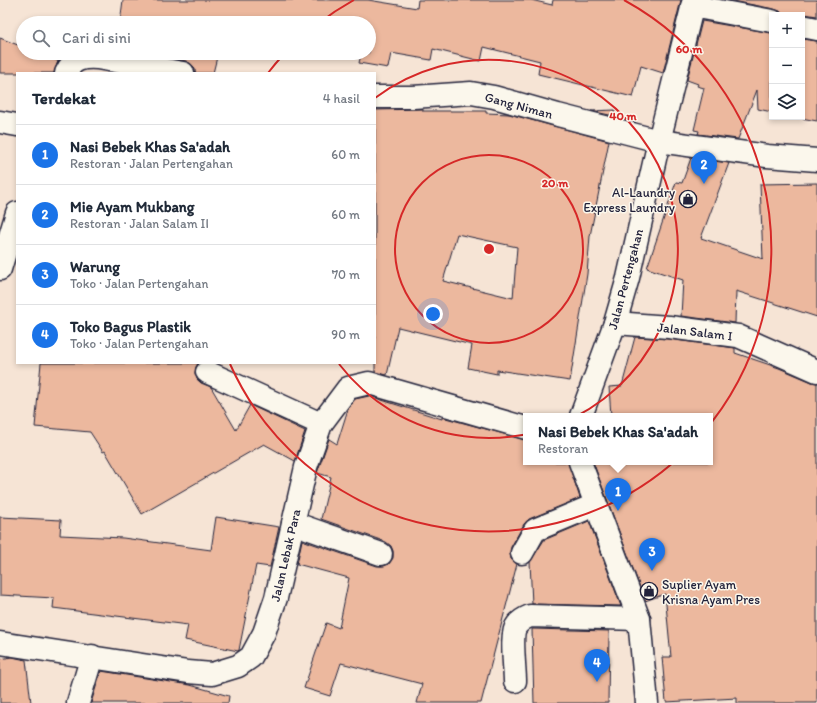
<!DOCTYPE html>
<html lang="id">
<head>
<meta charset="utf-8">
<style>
	body { margin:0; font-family:Itim,sans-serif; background:#f6f6f7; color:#1f2937 }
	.controls { position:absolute; right:12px; top:12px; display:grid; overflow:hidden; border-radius:0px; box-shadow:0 2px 6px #0003 }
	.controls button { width:36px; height:36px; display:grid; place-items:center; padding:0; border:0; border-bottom:1px solid #e0e1e3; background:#fff; color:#1f2937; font:20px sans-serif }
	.you { position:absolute; left:433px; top:314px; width:14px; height:14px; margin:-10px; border:3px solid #fff; border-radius:50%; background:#1a73e8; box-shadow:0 0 0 6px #1a73e833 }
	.badge { display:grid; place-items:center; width:26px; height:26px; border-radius:50%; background:#1a73e8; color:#fff; font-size:13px; font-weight:700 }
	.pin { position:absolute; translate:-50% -33px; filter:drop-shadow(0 1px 2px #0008) }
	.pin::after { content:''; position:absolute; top:21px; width:14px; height:12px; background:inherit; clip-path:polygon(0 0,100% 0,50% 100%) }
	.popup { position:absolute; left:523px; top:413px; width:190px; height:52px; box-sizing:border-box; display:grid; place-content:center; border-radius:0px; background:#fff; filter:drop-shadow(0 1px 3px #0005); font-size:13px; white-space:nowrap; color:#747a83 }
	.popup b { font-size:15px; color:#1f2937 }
	.popup::after { content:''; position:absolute; left:50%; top:100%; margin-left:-8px; border:8px solid transparent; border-top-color:#fff }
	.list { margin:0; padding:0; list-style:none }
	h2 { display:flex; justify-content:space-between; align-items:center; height:52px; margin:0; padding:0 16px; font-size:17px }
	h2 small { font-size:13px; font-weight:400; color:#747a83 }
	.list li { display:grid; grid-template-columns:26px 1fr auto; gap:12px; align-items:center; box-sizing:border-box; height:60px; padding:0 16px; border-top:1px solid #e0e1e3 }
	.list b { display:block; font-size:15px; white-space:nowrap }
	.list p { margin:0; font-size:13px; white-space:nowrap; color:#747a83 }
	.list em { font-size:13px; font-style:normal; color:#747a83 }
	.icon { flex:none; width:22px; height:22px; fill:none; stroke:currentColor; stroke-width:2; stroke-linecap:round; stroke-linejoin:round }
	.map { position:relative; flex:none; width:817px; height:703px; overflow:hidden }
	.search { position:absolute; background:#fff; box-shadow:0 2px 6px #0003; left:16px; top:16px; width:360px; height:44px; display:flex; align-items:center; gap:10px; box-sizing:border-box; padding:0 14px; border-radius:22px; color:#747a83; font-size:15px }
	.panel { position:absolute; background:#fff; box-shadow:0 2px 6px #0003; left:16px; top:72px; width:360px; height:292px; border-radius:0px }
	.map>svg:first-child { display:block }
	.building { fill:#ecb89e; stroke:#22223b; fill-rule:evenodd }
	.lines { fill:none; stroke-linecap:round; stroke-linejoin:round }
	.minor-casing { stroke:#22223b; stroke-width:25 }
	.minor { stroke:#fbf7ec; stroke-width:22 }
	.ring { fill:none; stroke:#d62828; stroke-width:2 }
	.labels { text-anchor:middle; stroke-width:3; stroke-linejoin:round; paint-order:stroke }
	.street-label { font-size:13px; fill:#22223b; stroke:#fbf7ec }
	.poi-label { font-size:13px; fill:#22223b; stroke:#fbf7ec; text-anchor:end }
	.centre { fill:#d62828; stroke:#fbf7ec; stroke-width:2 }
	.ring-label { font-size:12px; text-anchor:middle; font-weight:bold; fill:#d62828; stroke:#fbf7ec; stroke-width:3; stroke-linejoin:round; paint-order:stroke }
</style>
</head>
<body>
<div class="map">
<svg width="817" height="703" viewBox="0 0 817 703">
	<rect width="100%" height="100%" fill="#f6e4d5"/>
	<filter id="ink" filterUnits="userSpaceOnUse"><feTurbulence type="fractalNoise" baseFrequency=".025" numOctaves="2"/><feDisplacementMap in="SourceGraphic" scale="8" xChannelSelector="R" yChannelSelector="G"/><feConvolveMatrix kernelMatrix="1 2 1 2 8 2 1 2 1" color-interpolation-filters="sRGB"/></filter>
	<g filter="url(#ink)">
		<g class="building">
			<polygon points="123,0 368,0 417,8 418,0 531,0 552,5 553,0 681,0 663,73 641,66 633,97 538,74 540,61 484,47 481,61 433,49 431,60 391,53 388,68 359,63 361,54 356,53 369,53 369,23 120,23"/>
			<polygon points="728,0 817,0 817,16 804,14 783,15 780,11 774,9"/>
			<polygon points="702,21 772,33 772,112 758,109 757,90 738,139 698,134 699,131 694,130 704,88 697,86 698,84 687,80"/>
			<polygon points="0,38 23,47 23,53 38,53 58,61 54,73 0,73"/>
			<polygon points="802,39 817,41 817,121 796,117 802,117"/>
			<polygon points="141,53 218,53 213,73 195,73 195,68 191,64 186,61"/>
			<path d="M423 109V111H486V113L509 114 609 141 590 236 587 274 570 381 497 370V374L468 368 472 345 398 327 387 375 375 372V110ZM457 234 517 247 513 298 443 281Z"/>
			<polygon points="615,110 614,116 591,111"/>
			<polygon points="691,158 729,163 701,238 763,259 760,184 817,183 817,317 736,291 735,323 681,316 683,280 647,268 676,182 682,183"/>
			<polygon points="635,337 668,339 735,348 735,353 779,368 812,382 817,383 817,703 737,703 737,698 666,702 662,657 671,657 665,594 645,601 593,462 710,462 710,416 611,416 609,387 622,386"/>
			<polygon points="41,363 199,363 196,367 195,373 197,379 201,383 211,387 236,430 250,405 305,431 295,461 264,444 142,514 105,451 103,452 90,432 35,427"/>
			<polygon points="369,396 442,419 442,417 526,440 526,462 568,462 580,498 529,519 524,524 511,547 510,553 511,559 517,564 481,703 417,703 422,684 341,663 330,696 304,688 326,623 339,628 349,578 297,564 302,540 377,566 384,566 389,564 393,558 393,551 391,546 386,542 321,519 331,477 317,473 329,439 337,444 348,409 355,399"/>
			<polygon points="0,517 61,520 60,535 123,538 211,550 216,517 279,527 270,567 256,565 239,650 238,651 185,640 188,625 53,608 54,598 0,595"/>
			<polygon points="589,521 621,606 532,604 530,562 544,540"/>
			<polygon points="532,629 609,631 608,703 534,703"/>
			<polygon points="12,657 26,660 31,703 0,703 0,659"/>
			<polygon points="101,671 190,685 229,696 228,703 91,703"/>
		</g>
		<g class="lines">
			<defs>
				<g id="minor">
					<polyline points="692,6 772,21"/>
					<polyline points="802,26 817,29"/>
					<path d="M66 73C72 59 83 57 97 58L183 73"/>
					<polyline points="375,97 413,97 471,93 494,97 558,115 659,141 767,156 817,160"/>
					<polyline points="0,122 17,125"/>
					<polyline points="0,269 17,213"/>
					<polyline points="615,323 669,327 738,336 817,371"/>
					<polyline points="207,372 321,424"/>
					<polyline points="581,416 615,323 628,278 659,141 694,0"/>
					<polyline points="580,462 639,619 647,703"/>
					<polyline points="293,523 381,554"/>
					<polyline points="522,553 535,530 595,505"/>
					<polyline points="0,643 188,672 212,674 238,666 251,657 264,633 276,598 306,467 321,424 348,388 369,383 526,428"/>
					<path d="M515 681C515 669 510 633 517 625 520 621 525 618 530 616L639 619"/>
					<polyline points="78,703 92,656"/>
				</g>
			</defs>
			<use href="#minor" class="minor-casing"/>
			<use href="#minor" class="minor"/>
		</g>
	</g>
	<g class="ring">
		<circle cx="489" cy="249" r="94"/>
		<path d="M375 98A189 189 0 1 1 339 364"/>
		<path d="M268 73A283 283 0 0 1 284 54M319 23A283 283 0 0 1 354 0M624 0A283 283 0 1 1 230 364"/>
	</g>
	<defs>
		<symbol id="shop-ring" viewBox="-11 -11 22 22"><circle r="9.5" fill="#fbf7ec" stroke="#22223b" stroke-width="1.5"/><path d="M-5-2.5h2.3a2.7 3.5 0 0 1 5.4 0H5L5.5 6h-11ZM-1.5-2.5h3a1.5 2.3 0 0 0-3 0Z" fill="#22223b"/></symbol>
	</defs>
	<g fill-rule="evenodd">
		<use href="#shop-ring" x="678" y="189" width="20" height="20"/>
		<use href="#shop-ring" x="639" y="581" width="20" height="20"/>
	</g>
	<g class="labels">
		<g class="street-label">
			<text transform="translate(519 105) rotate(15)" y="5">Gang Niman</text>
			<text transform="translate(625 279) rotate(-75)" y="5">Jalan Pertengahan</text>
			<text transform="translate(695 331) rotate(7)" y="5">Jalan Salam I</text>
			<text transform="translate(285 555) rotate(-77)" y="5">Jalan Lebak Para</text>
		</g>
		<g class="poi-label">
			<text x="675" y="197">Al-Laundry<tspan x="675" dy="15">Express Laundry</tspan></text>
			<text x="662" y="589" text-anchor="start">Suplier Ayam<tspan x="662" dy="15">Krisna Ayam Pres</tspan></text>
		</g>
	</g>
	<circle cx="489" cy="249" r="6" class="centre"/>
	<g class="ring-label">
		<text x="689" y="53">60 m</text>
		<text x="623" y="120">40 m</text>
		<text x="555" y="187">20 m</text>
	</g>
</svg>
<div class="controls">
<button>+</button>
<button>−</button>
<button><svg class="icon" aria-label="layers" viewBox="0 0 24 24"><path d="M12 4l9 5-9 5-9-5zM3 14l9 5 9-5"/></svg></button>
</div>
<div class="you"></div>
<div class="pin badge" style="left:618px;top:511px">1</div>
<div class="popup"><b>Nasi Bebek Khas Sa'adah</b>Restoran</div>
<div class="pin badge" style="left:704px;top:184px">2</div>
<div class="pin badge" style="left:652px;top:571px">3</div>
<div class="pin badge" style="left:597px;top:682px">4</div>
<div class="search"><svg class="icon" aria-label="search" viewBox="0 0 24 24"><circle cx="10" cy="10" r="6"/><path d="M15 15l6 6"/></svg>Cari di sini</div>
<section class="panel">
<h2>Terdekat<small>4 hasil</small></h2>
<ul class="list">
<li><span class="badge">1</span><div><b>Nasi Bebek Khas Sa'adah</b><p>Restoran · Jalan Pertengahan</p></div><em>60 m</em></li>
<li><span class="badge">2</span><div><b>Mie Ayam Mukbang</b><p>Restoran · Jalan Salam II</p></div><em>60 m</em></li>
<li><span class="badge">3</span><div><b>Warung</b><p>Toko · Jalan Pertengahan</p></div><em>70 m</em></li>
<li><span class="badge">4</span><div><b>Toko Bagus Plastik</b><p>Toko · Jalan Pertengahan</p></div><em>90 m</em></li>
</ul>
</section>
</div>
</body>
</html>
